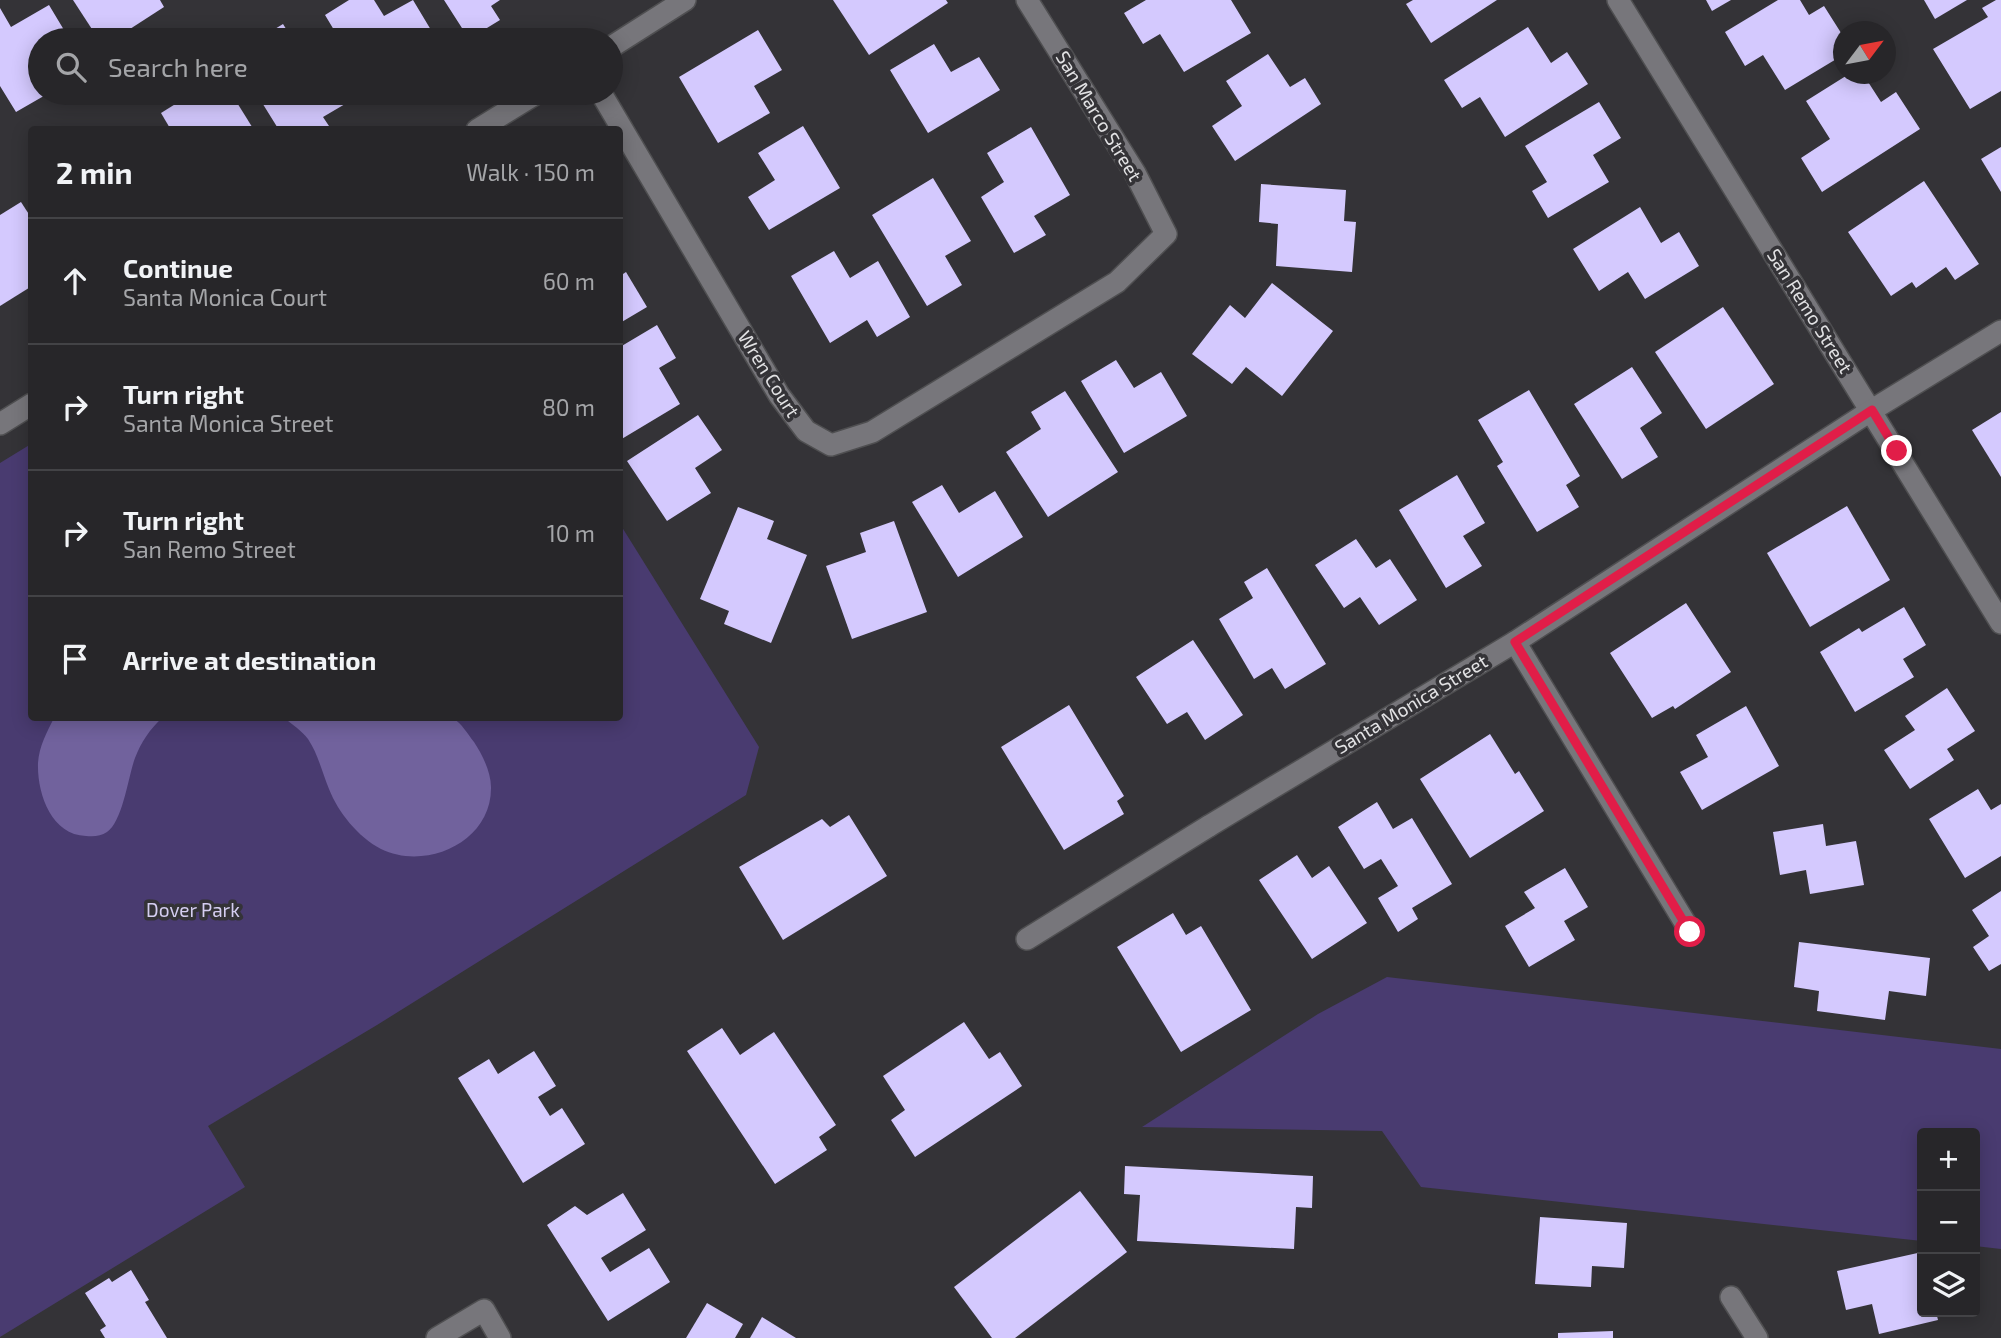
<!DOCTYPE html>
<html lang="en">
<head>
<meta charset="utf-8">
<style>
	body { margin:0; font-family:"Exo 2",sans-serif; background:#2f2e31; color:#f1f3f6 }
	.controls { position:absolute; right:21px; bottom:21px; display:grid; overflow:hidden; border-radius:7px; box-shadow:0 4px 18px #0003 }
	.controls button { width:63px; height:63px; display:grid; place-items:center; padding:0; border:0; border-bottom:2px solid #434346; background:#272629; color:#f1f3f6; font:35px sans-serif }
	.compass { position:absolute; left:1833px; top:21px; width:63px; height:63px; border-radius:50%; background:#272629; box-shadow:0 4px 18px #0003; rotate:58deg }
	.stop { position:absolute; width:21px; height:21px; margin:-16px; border:5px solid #e11d48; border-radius:50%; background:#fff }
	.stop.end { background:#e11d48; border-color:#fff; box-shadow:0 2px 7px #0008 }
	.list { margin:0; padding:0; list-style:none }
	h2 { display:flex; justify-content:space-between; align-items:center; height:91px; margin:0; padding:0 28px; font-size:30px }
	h2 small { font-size:23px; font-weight:400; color:#a4a5a8 }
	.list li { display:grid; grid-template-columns:46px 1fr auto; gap:21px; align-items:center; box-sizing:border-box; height:126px; padding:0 28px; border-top:2px solid #434346 }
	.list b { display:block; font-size:26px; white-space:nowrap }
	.list p { margin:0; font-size:23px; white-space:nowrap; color:#a4a5a8 }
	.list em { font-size:23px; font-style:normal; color:#a4a5a8 }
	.icon { flex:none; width:38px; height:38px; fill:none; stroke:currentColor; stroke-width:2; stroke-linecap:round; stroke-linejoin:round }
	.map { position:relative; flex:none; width:2001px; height:1338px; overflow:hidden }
	.search { position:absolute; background:#272629; box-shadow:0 4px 18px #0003; left:28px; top:28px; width:595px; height:77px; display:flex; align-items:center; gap:18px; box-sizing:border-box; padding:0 24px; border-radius:38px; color:#a4a5a8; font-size:26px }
	.panel { position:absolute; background:#272629; box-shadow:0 4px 18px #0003; left:28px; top:126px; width:595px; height:595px; border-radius:7px }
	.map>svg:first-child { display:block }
	.green { fill:#493b70 }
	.water { fill:#71629d }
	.building { fill:#d4c9fe }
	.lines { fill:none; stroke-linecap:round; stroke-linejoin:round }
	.service-casing { stroke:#4f4f51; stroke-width:24 }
	.minor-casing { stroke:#4f4f51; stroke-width:24 }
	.service { stroke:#77767b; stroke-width:21 }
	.minor { stroke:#77767b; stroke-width:21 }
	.route { stroke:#e11d48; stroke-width:9 }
	.labels { text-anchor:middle; stroke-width:7; stroke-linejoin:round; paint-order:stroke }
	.street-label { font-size:19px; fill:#e2e2e4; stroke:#343337 }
	.park-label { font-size:19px; fill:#d5cef1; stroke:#343337 }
</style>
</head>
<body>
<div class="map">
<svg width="2001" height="1338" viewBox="0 0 2001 1338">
	<rect width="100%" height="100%" fill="#343337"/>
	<g class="green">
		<polygon points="31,444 32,718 620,718 620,524 759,747 746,795 377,1025 208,1126 245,1187 0,1337 0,463"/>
		<polygon points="1387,977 2001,1049 2001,1249 1975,1246 1975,1133 1922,1133 1922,1241 1421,1187 1382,1131 1142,1127 1318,1014"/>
	</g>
	<g class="water">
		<path d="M54 718H162C150 729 141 742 135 758 128 777 123 821 107 832 101 836 94 837 86 836 51 835 37 793 38 763 39 746 47 732 54 718Z"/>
		<path d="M284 718H453C462 724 467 733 474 742 482 754 491 772 491 787 492 842 426 871 381 849 358 837 338 812 329 789 322 772 318 754 308 739 302 731 292 724 284 718Z"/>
	</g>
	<g class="building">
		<polygon points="73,0 160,0 164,7 113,40 99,40"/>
		<polygon points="349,0 374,0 384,16 413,0 437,40 340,40 325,15"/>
		<polygon points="444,0 500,0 491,6 500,20 469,39"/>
		<polygon points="833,0 946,0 948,3 869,55"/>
		<polygon points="1146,0 1231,0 1251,33 1184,72 1160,34 1143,44 1124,13"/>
		<polygon points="1413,0 1497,0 1431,43 1406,4"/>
		<polygon points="1706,0 1731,0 1712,11"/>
		<polygon points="1778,0 1800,0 1809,15 1824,6 1843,36 1843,55 1785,90 1763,55 1745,66 1725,32"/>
		<polygon points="1924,0 1967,0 1935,19"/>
		<polygon points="1996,0 2001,0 2001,91 1970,109 1933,49 1988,17 1982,8"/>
		<polygon points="49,5 70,40 40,40 40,93 49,93 16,112 0,86 0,8 11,27"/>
		<polygon points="283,24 293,40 257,40"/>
		<polygon points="1528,27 1551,63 1567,52 1588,84 1505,137 1480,97 1462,108 1444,80"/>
		<polygon points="758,30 782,70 754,86 770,113 718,143 679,77"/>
		<polygon points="934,44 951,72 979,57 1000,90 928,133 890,70"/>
		<polygon points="1268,54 1290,87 1305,78 1321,104 1235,161 1212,126 1242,106 1226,81"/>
		<polygon points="1849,74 1863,74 1881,102 1896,92 1920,129 1822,192 1801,158 1830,139 1806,101"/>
		<polygon points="193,93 231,93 254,130 171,130 161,113"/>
		<polygon points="256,93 354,93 357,97 323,117 329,126 323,130 279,130"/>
		<polygon points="1599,102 1621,138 1593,155 1609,182 1548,218 1532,191 1547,182 1525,146"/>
		<polygon points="803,126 840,188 769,230 748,197 775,180 758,153"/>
		<polygon points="1031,127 1070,195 1034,216 1046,235 1014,253 981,197 1004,182 987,153"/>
		<polygon points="2001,147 2001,192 1981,159"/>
		<polygon points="933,178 971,241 945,256 962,285 927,306 872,215"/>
		<polygon points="1924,181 1979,264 1955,280 1946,267 1916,288 1912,282 1891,296 1848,232"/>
		<polygon points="1261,184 1346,190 1344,221 1356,222 1352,272 1276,266 1278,224 1259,222"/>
		<polygon points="21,202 32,219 32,286 0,306 0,215"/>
		<polygon points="1640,207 1661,243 1679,232 1699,266 1645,299 1628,272 1599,291 1573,249"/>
		<polygon points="834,251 850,278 878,261 910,317 877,337 867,320 830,343 791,276"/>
		<polygon points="626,272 647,307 620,323 620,276"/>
		<polygon points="1272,283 1333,331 1282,396 1246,367 1232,384 1192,354 1230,305 1245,318"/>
		<polygon points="1723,307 1774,384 1706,429 1655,352"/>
		<polygon points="657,325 676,358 659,368 680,404 620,440 620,347"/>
		<polygon points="1116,360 1134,388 1161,372 1187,416 1124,453 1081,381"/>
		<polygon points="1632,367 1662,413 1640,428 1658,457 1622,479 1574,404"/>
		<polygon points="1529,390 1580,476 1566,485 1579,507 1537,532 1497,466 1503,462 1478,420"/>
		<polygon points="1065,391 1118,472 1048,517 1006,452 1041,429 1031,412"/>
		<polygon points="2001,412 2001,477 1972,430"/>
		<polygon points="698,415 722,450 695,468 711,493 667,521 627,461"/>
		<polygon points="1457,475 1485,523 1463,536 1482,566 1446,588 1399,510"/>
		<polygon points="942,485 959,513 995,491 1023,537 958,577 912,502"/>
		<polygon points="1847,506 1890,580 1810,627 1767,553"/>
		<polygon points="738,507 774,521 767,539 807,555 771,643 724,624 729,611 700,599"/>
		<polygon points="894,521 927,612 852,639 826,566 866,552 860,533"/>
		<polygon points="1356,539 1376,568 1390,559 1417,600 1379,625 1360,597 1344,608 1315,565"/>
		<polygon points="1267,568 1326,664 1285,689 1272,668 1254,679 1219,619 1253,598 1244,582"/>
		<polygon points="1686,603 1731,672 1675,709 1673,706 1652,718 1610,653"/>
		<polygon points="1904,607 1926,645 1903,659 1914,677 1855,712 1820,652 1859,628 1862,632"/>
		<polygon points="1193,640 1243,715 1205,740 1187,712 1167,724 1136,677"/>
		<polygon points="1947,688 1975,731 1947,749 1954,760 1910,789 1884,750 1915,730 1905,716"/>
		<polygon points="1069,705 1124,796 1117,801 1124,814 1064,850 1001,747"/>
		<polygon points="1746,706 1779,766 1702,810 1680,772 1708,757 1696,735"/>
		<polygon points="1490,734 1515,774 1519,771 1544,811 1470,858 1420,779"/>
		<polygon points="1978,789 1991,810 2001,804 2001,856 1965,878 1929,819"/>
		<polygon points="1377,802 1393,829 1412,818 1452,884 1412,908 1418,919 1398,932 1378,898 1398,886 1381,859 1364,869 1338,827"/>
		<polygon points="849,815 887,876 783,940 739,867 822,819 830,827"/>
		<polygon points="1823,824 1826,846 1856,841 1864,885 1810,894 1806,870 1780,875 1773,832"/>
		<polygon points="1297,855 1312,878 1329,866 1367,923 1312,959 1259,880"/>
		<polygon points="1565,868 1588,907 1564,921 1575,940 1529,967 1505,926 1535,908 1524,892"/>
		<polygon points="2001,891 2001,964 1989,971 1973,947 1989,936 1972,910"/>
		<polygon points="1173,913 1186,935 1201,926 1251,1010 1181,1052 1117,947"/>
		<polygon points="1799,942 1930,958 1926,996 1889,991 1885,1020 1817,1011 1819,991 1794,987"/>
		<polygon points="964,1022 989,1059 1000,1052 1022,1086 915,1157 891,1120 905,1110 883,1076"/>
		<polygon points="722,1028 740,1055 774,1032 836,1125 819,1137 827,1150 775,1184 687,1051"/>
		<polygon points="534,1051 556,1086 538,1097 550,1116 562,1108 585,1144 523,1183 458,1078 489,1059 498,1074"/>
		<polygon points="1125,1166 1313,1176 1312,1208 1296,1207 1294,1249 1137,1241 1140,1195 1124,1194"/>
		<polygon points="1080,1191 1127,1252 1015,1338 992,1338 954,1287"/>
		<polygon points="623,1193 646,1230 601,1258 610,1272 649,1248 670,1282 608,1321 547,1225 575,1206 587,1215"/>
		<polygon points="1540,1217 1627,1223 1624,1268 1592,1266 1591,1287 1535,1284"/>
		<polygon points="1922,1252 1922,1312 1936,1312 1938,1320 1879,1334 1872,1304 1846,1310 1837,1271"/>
		<polygon points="131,1270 149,1300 145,1302 167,1338 105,1338 100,1330 106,1326 85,1293 109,1278 112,1282"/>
		<polygon points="707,1303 743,1324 735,1338 686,1338"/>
		<polygon points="762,1317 796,1338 750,1338"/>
		<polygon points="1613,1331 1613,1338 1558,1338 1558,1333"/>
	</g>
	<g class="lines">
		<defs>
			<g id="service">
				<polyline points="1027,939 1209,826"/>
				<polyline points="437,1338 484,1310 500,1338"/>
			</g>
			<g id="minor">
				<polyline points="1618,0 2001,623"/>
				<polyline points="611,47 685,0"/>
				<polyline points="601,93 779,395 806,431 831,445 872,432 1117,282 1166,234 1135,173 1027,0"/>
				<polyline points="477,130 537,93"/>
				<polyline points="0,424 32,404"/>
				<polyline points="1515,642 1690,931"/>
				<polyline points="1209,826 1515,642 1872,410 2001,331"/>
				<polyline points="1731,1297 1757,1338"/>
			</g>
		</defs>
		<use href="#service" class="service-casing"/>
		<use href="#minor" class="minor-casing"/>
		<use href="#service" class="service"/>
		<use href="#minor" class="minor"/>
	</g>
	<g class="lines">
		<polyline class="route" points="1690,932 1515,642 1872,410 1897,451"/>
	</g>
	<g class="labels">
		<g class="street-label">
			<text transform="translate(1099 116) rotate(59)" y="7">San Marco Street</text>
			<text transform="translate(1810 311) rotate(58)" y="7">San Remo Street</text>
			<text transform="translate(769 374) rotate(58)" y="7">Wren Court</text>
			<text transform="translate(1411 704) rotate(-31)" y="7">Santa Monica Street</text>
		</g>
		<g class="park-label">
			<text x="193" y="917">Dover Park</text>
		</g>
	</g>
</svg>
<div class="controls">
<button>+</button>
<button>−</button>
<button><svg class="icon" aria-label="layers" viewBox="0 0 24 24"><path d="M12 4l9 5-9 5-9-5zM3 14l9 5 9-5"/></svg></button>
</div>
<svg class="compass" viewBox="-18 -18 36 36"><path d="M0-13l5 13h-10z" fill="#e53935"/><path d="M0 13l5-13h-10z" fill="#a4a5a8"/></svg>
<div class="stop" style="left:1690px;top:932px"></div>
<div class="stop end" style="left:1897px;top:451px"></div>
<div class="search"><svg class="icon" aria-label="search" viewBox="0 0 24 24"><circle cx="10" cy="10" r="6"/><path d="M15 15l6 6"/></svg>Search here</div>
<section class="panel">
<h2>2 min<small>Walk · 150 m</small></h2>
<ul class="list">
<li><svg class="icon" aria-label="ahead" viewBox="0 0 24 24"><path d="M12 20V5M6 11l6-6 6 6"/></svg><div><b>Continue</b><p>Santa Monica Court</p></div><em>60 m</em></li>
<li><svg class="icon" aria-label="right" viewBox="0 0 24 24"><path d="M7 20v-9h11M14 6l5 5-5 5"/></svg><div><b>Turn right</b><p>Santa Monica Street</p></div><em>80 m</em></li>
<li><svg class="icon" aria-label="right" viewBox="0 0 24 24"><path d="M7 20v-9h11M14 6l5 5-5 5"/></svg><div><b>Turn right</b><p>San Remo Street</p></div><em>10 m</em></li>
<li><svg class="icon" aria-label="arrive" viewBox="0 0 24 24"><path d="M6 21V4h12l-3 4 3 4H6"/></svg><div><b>Arrive at destination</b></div></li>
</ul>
</section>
</div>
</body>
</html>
